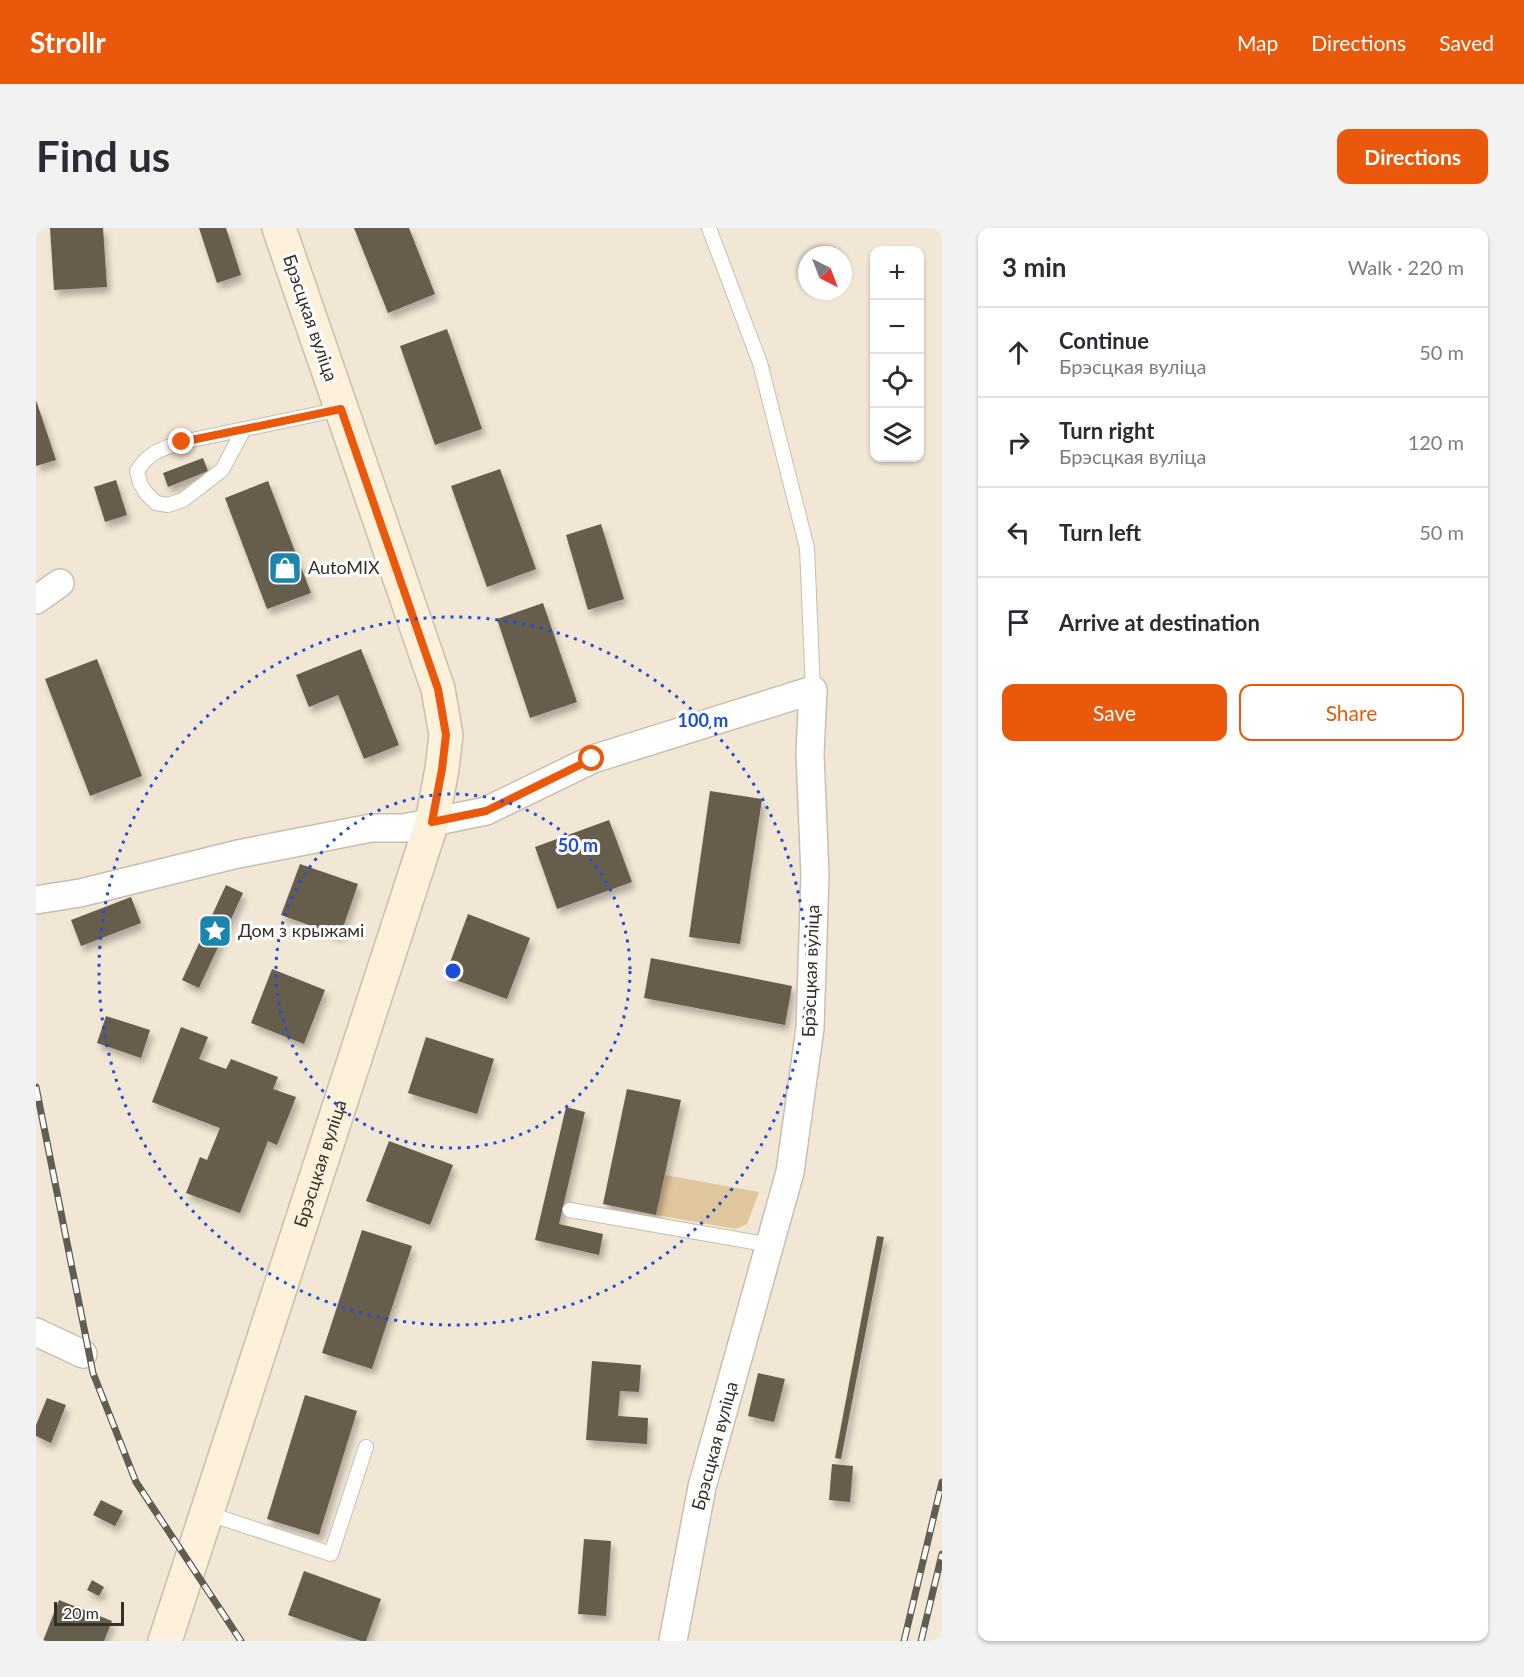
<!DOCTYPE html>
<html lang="en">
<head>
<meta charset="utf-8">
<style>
	body { margin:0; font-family:Lato,sans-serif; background:#f2f2f3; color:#2b2b33 }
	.controls { position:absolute; right:18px; top:18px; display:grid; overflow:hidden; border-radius:12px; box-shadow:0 2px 4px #0004 }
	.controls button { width:54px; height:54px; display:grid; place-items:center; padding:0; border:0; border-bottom:2px solid #e1e1e2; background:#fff; color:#2b2b33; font:30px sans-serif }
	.compass { position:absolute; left:762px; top:18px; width:54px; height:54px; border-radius:50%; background:#fff; box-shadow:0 2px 4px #0004; rotate:138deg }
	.scale { position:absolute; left:18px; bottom:15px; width:70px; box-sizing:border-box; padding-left:6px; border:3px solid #343029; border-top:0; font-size:16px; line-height:21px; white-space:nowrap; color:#343029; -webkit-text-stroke:4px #fff; paint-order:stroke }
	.stop { position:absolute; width:18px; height:18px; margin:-14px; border:4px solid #ea580c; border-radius:50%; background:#fff }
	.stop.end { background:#ea580c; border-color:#fff; box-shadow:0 2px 6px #0008 }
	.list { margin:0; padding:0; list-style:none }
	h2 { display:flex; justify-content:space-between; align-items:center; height:78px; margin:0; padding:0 24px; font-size:26px }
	h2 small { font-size:20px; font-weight:400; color:#7c7c81 }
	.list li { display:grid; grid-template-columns:39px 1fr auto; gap:18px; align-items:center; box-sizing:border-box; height:90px; padding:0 24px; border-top:2px solid #e1e1e2 }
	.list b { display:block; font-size:22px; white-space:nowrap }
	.list p { margin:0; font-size:20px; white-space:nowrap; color:#7c7c81 }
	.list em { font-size:20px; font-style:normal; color:#7c7c81 }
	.actions { display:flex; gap:12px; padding:18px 24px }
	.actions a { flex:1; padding:14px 0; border:2px solid #ea580c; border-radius:12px; text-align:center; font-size:21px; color:#ea580c }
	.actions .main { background:#ea580c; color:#fff }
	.icon { flex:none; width:33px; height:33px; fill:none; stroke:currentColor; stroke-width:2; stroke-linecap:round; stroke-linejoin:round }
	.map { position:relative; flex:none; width:906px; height:1413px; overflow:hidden; border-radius:12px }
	header { display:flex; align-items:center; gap:36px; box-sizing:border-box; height:84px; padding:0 30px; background:#ea580c; color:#fff }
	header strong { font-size:28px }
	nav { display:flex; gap:33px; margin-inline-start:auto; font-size:21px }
	.intro { display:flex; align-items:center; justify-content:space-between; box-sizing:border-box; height:144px; padding:0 36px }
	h1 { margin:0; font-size:42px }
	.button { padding:15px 27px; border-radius:12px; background:#ea580c; color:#fff; font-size:21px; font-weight:700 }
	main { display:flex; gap:36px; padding:0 36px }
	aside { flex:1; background:#fff; border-radius:12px; box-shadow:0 2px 4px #0004 }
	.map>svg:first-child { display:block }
	.green { fill:#e0c69c }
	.building { fill:#665d4e; filter:url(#shadow) }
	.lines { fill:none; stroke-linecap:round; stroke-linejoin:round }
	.lane-casing { stroke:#c8bead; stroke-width:16 }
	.street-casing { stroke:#c8bead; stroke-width:30 }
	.secondary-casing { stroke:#c8bead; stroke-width:36 }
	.lane { stroke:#fff; stroke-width:14 }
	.street { stroke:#fff; stroke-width:27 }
	.secondary { stroke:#fdf1dc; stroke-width:33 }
	.rail-casing { stroke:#625c52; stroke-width:7 }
	.rail { stroke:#fff; stroke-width:4.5; stroke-dasharray:14; stroke-linecap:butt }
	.route { stroke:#ea580c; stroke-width:8 }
	.ring { fill:none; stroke:#1d4ed8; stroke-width:3; stroke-dasharray:3 6 }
	.labels { text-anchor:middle; stroke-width:6; stroke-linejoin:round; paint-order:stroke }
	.street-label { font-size:18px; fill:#343029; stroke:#fff }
	.poi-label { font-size:18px; fill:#343029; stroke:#fff; text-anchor:start }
	.centre { fill:#1d4ed8; stroke:#fff; stroke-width:3 }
	.ring-label { font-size:18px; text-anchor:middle; font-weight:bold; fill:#1d4ed8; stroke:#fff; stroke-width:6; stroke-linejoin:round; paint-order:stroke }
</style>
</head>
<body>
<header>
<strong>Strollr</strong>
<nav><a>Map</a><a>Directions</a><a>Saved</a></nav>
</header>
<div class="intro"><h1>Find us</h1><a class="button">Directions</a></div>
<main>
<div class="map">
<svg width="906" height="1413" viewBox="0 0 906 1413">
	<defs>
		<filter id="shadow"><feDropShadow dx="3.5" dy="6" stdDeviation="3" flood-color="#0004"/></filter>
	</defs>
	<rect width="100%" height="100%" fill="#f2e7d5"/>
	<polygon class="green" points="629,947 723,964 711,996 700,1001 620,987"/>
	<g class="building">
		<polygon points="14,0 67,0 71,59 18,62"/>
		<polygon points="163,0 190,0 205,47 181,55"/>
		<polygon points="318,0 373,0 399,66 352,85"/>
		<polygon points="411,101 446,201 399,217 364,118"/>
		<polygon points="0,172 20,232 0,238"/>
		<polygon points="167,230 172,243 132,259 127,245"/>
		<polygon points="464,241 500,341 451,359 415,258"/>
		<polygon points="80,252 91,287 69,294 58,259"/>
		<polygon points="232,253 275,365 231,381 189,270"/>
		<polygon points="565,296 588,371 552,382 530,307"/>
		<polygon points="507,375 541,474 494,490 461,391"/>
		<polygon points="325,421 363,517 328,531 302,467 273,479 260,447"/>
		<polygon points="61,431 106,548 54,568 9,451"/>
		<polygon points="674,563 726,571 704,716 653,709"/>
		<polygon points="573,592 596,654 521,681 499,619"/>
		<polygon points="264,636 322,656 304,708 245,687"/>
		<polygon points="190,657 207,665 163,760 146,752"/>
		<polygon points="95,669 105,695 45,718 35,692"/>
		<polygon points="432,686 494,710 471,771 409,748"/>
		<polygon points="615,730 756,758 749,797 608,770"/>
		<polygon points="236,741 289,762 268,816 215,795"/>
		<polygon points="70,788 114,802 105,830 61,815"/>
		<polygon points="145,799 172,809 163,831 190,841 195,831 242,849 237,861 260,869 241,917 232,913 204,985 150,965 164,929 171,932 184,900 116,874"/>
		<polygon points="390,809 458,831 441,886 372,865"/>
		<polygon points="591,861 645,872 620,987 567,976"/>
		<polygon points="530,879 549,884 523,996 567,1006 563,1027 499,1012"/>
		<polygon points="353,913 417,937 394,997 330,973"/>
		<polygon points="326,1002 376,1018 336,1141 286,1125"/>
		<polygon points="841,1008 848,1009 805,1231 799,1230"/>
		<polygon points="556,1133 605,1137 603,1164 584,1163 582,1188 612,1190 611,1216 550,1212"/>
		<polygon points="722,1145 749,1151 738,1194 712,1188"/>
		<polygon points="269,1167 321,1183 283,1307 231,1291"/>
		<polygon points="11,1170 30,1177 15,1215 0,1208 0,1197"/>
		<polygon points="796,1236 817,1238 814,1274 793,1272"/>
		<polygon points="65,1272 87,1283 79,1298 57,1287"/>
		<polygon points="548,1311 575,1313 570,1388 542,1386"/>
		<polygon points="268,1343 345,1371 330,1413 325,1413 252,1387"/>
		<polygon points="56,1352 68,1359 63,1368 51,1362"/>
		<polygon points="23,1372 76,1393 68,1413 7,1413"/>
	</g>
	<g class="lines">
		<defs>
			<g id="lane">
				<polyline points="673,0 724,135 771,320 777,462"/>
				<path d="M208 201 186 242 147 272 132 277 120 275 110 265 104 255 101 243C114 223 124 222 146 214L305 181"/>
				<polyline points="534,982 734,1017"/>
				<polyline points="170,1285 295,1326 330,1219"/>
			</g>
			<g id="street">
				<polyline points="0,372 24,355"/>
				<polyline points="0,672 44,665 202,626 335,600 368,600 450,583 557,531 777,462 774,526 779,647 774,800 754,944 666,1259 637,1413"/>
				<polyline points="0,1104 47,1126"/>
			</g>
			<g id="secondary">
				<path id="s1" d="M129 1413 396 594 406 541 410 507 402 461 243 0"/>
			</g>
		</defs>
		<use href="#lane" class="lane-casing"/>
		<use href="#street" class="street-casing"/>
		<use href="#secondary" class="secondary-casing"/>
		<use href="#lane" class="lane"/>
		<use href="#street" class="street"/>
		<use href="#secondary" class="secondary"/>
		<defs>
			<g id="rail">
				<polyline points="0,859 57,1145 100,1254 205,1413"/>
				<polyline points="868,1413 906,1254"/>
				<polyline points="885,1413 906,1326"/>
			</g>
		</defs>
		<use href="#rail" class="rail-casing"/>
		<use href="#rail" class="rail"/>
	</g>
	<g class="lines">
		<polyline class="route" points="146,214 305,181 402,461 410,507 406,541 396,594 450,583 556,531"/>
	</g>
	<g class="ring">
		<circle cx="417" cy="743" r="177"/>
		<circle cx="417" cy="743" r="354"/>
	</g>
	<defs>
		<symbol id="shop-square" viewBox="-11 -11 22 22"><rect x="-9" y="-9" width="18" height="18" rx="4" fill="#1a85ad" stroke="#fff"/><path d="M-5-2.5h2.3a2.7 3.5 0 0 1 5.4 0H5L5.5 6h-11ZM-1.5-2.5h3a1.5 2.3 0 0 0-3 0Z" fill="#fff"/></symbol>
		<symbol id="sight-square" viewBox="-11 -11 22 22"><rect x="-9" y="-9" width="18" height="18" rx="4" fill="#1a85ad" stroke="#fff"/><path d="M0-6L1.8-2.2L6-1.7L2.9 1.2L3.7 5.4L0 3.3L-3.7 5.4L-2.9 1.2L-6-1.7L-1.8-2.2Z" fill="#fff"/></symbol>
	</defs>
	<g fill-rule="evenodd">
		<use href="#shop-square" x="230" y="321" width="38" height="38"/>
		<use href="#sight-square" x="160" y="684" width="38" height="38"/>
	</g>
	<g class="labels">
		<g class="street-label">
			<text transform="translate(274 90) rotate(71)" y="6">Брэсцкая вуліца</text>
			<text transform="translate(775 743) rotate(-88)" y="6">Брэсцкая вуліца</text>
			<text dy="6" stroke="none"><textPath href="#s1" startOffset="502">Брэсцкая вуліца</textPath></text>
			<text transform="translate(679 1218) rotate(-75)" y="6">Брэсцкая вуліца</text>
		</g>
		<g class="poi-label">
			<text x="272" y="346">AutoMIX</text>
			<text x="202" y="709">Дом з крыжамі</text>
		</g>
	</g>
	<circle cx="417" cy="743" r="9" class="centre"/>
	<g class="ring-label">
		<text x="667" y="499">100 m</text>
		<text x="542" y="624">50 m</text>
	</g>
</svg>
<div class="controls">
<button>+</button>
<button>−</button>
<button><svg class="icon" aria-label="locate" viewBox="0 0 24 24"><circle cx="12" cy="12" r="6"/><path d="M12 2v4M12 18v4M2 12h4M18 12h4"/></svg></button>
<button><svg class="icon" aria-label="layers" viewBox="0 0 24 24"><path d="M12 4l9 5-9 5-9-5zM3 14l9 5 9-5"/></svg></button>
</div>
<svg class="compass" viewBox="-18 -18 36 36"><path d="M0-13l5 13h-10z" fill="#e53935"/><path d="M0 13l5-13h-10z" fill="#7c7c81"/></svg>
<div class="scale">20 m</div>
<div class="stop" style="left:556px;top:531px"></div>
<div class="stop end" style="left:146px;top:214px"></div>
</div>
<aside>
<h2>3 min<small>Walk · 220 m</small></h2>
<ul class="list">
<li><svg class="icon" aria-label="ahead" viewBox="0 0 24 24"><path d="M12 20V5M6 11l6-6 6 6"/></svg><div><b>Continue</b><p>Брэсцкая вуліца</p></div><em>50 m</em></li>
<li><svg class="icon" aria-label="right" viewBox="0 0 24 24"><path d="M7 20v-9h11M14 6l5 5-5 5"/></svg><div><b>Turn right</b><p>Брэсцкая вуліца</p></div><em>120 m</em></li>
<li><svg class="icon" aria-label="left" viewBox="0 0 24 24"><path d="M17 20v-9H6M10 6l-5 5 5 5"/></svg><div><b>Turn left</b></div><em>50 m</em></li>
<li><svg class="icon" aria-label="arrive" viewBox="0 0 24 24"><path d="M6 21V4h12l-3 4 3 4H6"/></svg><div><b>Arrive at destination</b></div></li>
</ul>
<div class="actions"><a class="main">Save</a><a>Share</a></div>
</aside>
</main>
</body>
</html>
